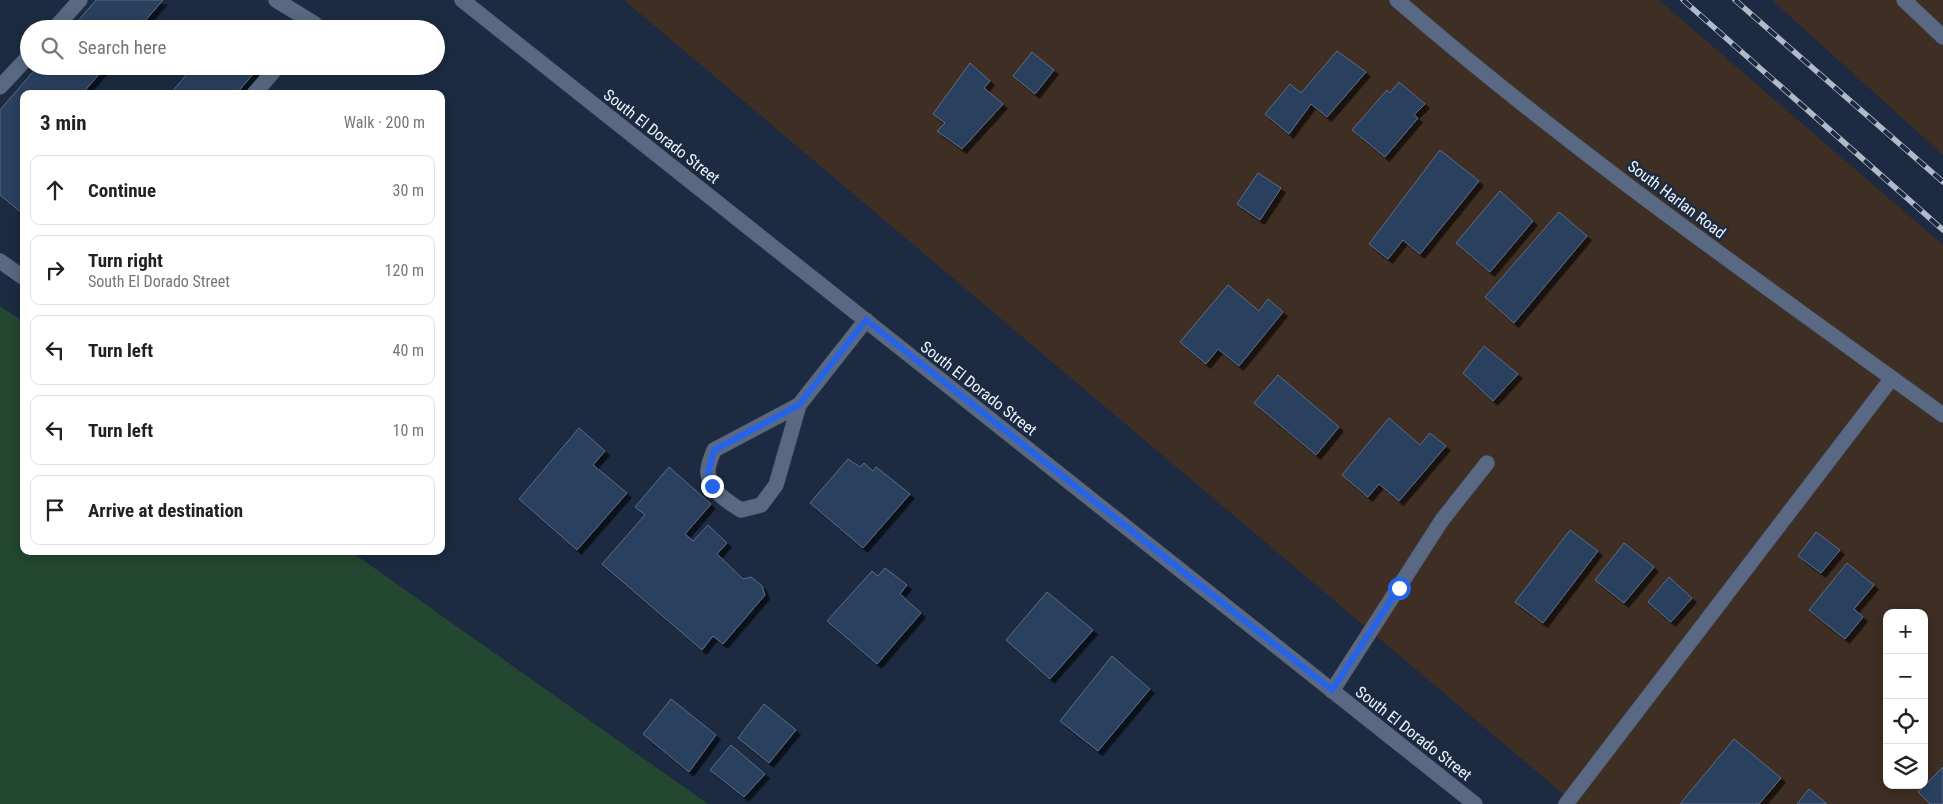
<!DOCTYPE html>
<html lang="en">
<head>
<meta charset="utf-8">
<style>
	body { margin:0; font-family:"Roboto Condensed",sans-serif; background:#f2f2f2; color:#222 }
	.controls { position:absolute; right:15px; bottom:15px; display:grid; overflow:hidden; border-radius:10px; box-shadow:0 2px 12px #0003 }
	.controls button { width:45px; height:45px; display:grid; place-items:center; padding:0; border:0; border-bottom:1px solid #e0e0e0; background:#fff; color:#222; font:25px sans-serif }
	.stop { position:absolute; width:15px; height:15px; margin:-11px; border:4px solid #2563eb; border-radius:50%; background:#fff }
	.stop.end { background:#2563eb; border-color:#fff; box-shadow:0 1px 5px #0008 }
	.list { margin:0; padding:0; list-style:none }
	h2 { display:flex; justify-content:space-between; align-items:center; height:65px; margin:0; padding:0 20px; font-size:21px }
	h2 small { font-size:16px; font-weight:400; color:#767676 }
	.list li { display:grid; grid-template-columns:32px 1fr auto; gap:15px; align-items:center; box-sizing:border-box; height:70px; margin:0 10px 10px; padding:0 10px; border:1px solid #e0e0e0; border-radius:10px }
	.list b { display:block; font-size:19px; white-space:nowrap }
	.list p { margin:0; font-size:16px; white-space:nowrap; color:#767676 }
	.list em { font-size:16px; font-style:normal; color:#767676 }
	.icon { flex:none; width:28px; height:28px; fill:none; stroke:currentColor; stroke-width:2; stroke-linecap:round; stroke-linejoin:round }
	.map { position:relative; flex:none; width:1943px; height:804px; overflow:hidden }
	.search { position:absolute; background:#fff; box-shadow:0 2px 12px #0003; left:20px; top:20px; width:425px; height:55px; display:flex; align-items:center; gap:12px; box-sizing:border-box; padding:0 18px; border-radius:28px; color:#767676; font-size:19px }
	.panel { position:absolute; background:#fff; box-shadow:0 2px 12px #0003; left:20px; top:90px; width:425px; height:465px; border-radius:10px }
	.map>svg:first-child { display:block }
	.industrial { fill:#3e2e23; fill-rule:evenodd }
	.green { fill:#234731 }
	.building { fill:#2b3f5e; stroke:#5c6d86; filter:url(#shadow) }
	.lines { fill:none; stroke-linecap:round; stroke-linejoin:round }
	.service-casing { stroke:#3e485a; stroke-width:16 }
	.tertiary-casing { stroke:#3e485a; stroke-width:16 }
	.secondary-casing { stroke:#3e485a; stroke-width:16 }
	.service { stroke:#596983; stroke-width:15 }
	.tertiary { stroke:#596983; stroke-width:15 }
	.secondary { stroke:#596983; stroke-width:15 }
	.rail-casing { stroke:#b1bac7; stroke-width:5.5 }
	.rail { stroke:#1c2b41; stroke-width:4; stroke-dasharray:11; stroke-linecap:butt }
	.route { stroke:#2563eb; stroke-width:6 }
	.labels { text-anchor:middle; stroke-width:5; stroke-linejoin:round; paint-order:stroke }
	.street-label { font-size:16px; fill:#eef4fd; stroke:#1c2b41 }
</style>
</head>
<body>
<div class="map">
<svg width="1943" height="804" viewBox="0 0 1943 804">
	<defs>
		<filter id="shadow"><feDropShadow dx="4.5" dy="4.5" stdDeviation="0" flood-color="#0009"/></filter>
	</defs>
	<rect width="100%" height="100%" fill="#1c2b41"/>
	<g class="industrial">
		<path d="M624 0H1659L1943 245V804H1575ZM1887 613H1924V785H1887Z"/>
		<polygon points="1772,0 1943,0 1943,155"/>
	</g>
	<polygon class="green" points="0,306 24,322 24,551 350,551 708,804 0,804"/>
	<g class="building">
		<polygon points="96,0 163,0 138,29 71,29"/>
		<polygon points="1337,51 1366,72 1327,117 1311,104 1289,134 1265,114 1290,84 1301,93"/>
		<polygon points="1032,52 1054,70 1035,94 1013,76"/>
		<polygon points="970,63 990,81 984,88 1003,104 962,149 937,131 945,123 933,114"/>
		<polygon points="38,66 106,66 82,94 24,94 24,215 0,195 0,110"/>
		<polygon points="194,66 260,66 236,94 170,94"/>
		<polygon points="1399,82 1425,104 1414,115 1418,118 1385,157 1352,130 1387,90 1390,93"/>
		<polygon points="1440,150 1479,181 1420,254 1403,240 1388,259 1369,244"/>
		<polygon points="1258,173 1281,188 1260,220 1237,204"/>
		<polygon points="1500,191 1533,221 1490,272 1456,243"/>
		<polygon points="1559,212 1587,236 1514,323 1485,297"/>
		<polygon points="1228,285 1259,311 1268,299 1283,312 1239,366 1218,349 1206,364 1180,342"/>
		<polygon points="1484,346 1518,374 1493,401 1463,373"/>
		<polygon points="1278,375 1339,427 1316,455 1254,403"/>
		<polygon points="1389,418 1420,445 1430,433 1446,446 1399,501 1379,484 1368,497 1342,475"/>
		<polygon points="579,428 605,451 593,465 627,493 577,550 519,499"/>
		<polygon points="848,459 860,467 864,463 873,471 876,467 910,494 863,548 810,503"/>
		<polygon points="669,467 711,504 685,534 693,541 708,525 727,543 717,554 743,579 751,577 762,586 765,595 723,644 713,636 702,650 602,564 645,515 635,507"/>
		<polygon points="1570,530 1598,551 1543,623 1515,602"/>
		<polygon points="1816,532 1840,550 1821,573 1798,556"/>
		<polygon points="1624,543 1654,567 1624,603 1595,580"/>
		<polygon points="1847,563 1874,585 1854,609 1863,617 1845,639 1809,610"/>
		<polygon points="885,568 907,585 900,594 921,613 877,664 827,621 872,571 878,576"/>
		<polygon points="1669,577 1692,598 1671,622 1648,602"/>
		<polygon points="1047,592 1093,630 1050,679 1006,640"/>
		<polygon points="1112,656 1150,689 1098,751 1060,721"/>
		<polygon points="671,699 716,735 689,772 643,734"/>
		<polygon points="764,704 796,730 769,763 738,738"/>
		<polygon points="1734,739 1781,778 1759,804 1680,804"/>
		<polygon points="731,745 765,774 744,797 710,770"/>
		<polygon points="1943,767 1943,804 1930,804 1918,792"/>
		<polygon points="1809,789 1827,804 1797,804"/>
	</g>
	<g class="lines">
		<defs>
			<g id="service">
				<polyline points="276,0 315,24 310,29"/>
				<polyline points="1904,0 1943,37"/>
				<polyline points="54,29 80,0"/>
				<polyline points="0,87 29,56"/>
				<polyline points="254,94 278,66"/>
				<polyline points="0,261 24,278"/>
				<path d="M799 405 776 485 761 505 741 510C728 502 709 490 708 473 707 466 712 456 714 450L799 405 866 320"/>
				<polyline points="1332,691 1442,520 1487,463"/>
				<polyline points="1566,804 1892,378"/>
			</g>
			<path id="tertiary" d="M1397 0C1570 150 1758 281 1943 415"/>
			<polyline id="secondary" points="462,0 1475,804"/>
		</defs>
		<use href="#service" class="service-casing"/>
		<use href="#tertiary" class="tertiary-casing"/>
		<use href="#secondary" class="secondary-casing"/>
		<use href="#service" class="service"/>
		<use href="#tertiary" class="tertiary"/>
		<use href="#secondary" class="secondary"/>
		<defs>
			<g id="rail">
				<polyline points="1683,0 1943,230"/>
				<polyline points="1735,0 1943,182"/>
			</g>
		</defs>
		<use href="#rail" class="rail-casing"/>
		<use href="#rail" class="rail"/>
	</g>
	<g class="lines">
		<polyline class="route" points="712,486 708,472 714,450 799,405 866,320 1332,690 1399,588"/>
	</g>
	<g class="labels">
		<g class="street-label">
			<text transform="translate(662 136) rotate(38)" y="6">South El Dorado Street</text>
			<text transform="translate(1677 199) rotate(37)" y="6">South Harlan Road</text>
			<text transform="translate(979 388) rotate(38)" y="6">South El Dorado Street</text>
			<text transform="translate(1414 733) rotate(38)" y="6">South El Dorado Street</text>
		</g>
	</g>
</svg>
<div class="controls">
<button>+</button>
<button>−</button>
<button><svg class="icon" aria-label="locate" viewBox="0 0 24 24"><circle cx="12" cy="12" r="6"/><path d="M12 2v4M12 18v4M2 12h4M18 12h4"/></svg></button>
<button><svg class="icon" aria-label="layers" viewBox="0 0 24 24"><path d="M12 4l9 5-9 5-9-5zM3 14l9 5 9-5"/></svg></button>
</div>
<div class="stop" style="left:1399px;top:588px"></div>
<div class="stop end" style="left:712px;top:486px"></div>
<div class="search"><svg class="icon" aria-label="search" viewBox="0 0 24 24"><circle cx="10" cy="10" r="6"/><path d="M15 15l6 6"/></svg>Search here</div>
<section class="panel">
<h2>3 min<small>Walk · 200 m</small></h2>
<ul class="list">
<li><svg class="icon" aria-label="ahead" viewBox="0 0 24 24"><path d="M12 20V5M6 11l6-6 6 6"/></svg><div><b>Continue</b></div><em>30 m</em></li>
<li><svg class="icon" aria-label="right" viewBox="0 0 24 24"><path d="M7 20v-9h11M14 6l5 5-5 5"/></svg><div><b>Turn right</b><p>South El Dorado Street</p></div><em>120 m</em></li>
<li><svg class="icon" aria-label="left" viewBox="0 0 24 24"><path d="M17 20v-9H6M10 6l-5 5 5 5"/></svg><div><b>Turn left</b></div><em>40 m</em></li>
<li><svg class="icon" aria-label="left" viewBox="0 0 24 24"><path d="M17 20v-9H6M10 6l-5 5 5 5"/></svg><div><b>Turn left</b></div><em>10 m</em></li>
<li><svg class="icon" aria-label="arrive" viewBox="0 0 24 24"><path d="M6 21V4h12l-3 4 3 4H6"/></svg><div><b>Arrive at destination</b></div></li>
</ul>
</section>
</div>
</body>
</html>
